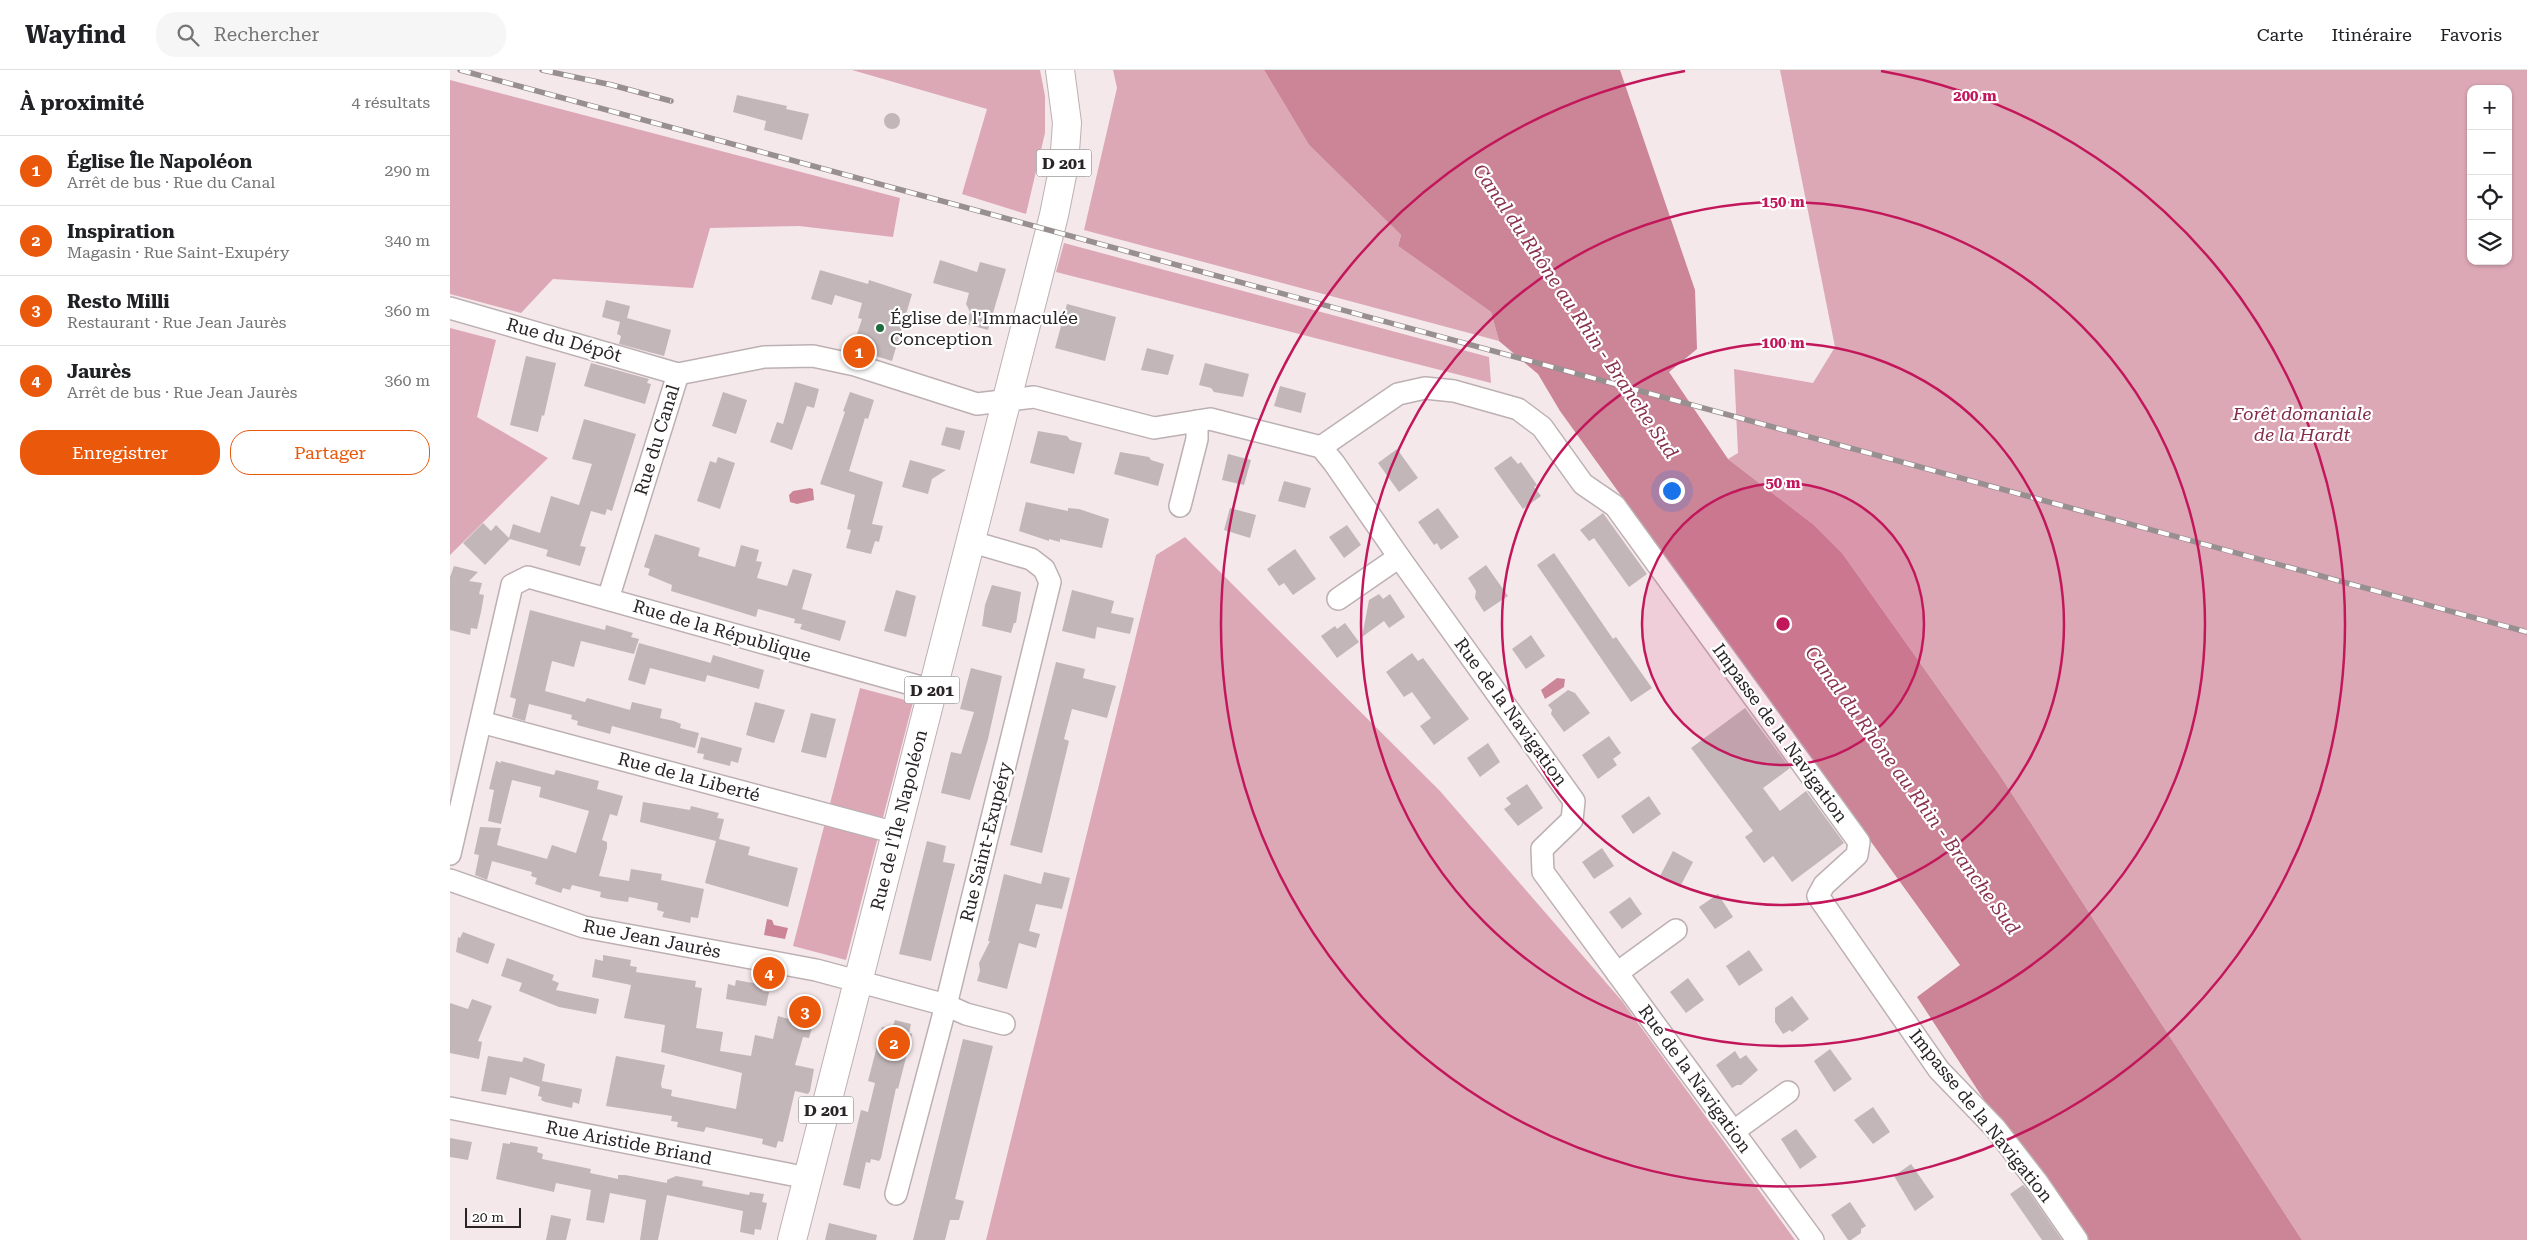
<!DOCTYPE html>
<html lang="fr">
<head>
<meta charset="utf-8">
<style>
	body { margin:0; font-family:"Roboto Serif",serif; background:#f6f6f6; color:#202124 }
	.controls { position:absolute; right:15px; top:15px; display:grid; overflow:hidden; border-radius:10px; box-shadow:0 1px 4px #0004 }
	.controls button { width:45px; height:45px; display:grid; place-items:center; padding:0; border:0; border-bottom:1px solid #e0e0e0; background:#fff; color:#202124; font:25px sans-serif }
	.scale { position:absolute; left:15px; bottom:12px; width:56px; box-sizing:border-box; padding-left:5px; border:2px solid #292425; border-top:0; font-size:14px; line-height:18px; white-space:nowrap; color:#292425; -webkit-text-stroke:4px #fff; paint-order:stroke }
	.you { position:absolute; left:1221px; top:420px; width:18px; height:18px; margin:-12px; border:4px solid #fff; border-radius:50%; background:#1a73e8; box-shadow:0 0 0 8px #1a73e833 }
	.badge { display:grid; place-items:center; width:32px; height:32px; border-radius:50%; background:#ea580c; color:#fff; font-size:16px; font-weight:700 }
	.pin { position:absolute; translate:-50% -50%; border:2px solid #fff; box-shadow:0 1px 5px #0006 }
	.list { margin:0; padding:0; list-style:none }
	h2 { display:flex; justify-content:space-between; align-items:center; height:65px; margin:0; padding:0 20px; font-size:21px }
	h2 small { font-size:16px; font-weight:400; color:#757577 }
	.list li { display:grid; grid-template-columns:32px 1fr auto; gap:15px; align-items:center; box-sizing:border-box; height:70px; padding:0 20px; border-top:1px solid #e0e0e0 }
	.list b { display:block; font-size:19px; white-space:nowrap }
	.list p { margin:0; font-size:16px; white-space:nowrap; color:#757577 }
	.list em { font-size:16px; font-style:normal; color:#757577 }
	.actions { display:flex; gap:10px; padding:15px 20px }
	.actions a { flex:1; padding:11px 0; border:1px solid #ea580c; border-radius:20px; text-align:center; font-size:18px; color:#ea580c }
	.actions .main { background:#ea580c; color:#fff }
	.icon { flex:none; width:28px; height:28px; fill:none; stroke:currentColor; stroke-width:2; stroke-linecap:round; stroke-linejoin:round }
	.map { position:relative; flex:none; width:2077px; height:1170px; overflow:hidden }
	header { display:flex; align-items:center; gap:30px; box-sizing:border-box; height:70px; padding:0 25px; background:#fff; border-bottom:1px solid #e0e0e0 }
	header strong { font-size:24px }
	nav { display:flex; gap:28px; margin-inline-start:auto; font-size:18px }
	.search { width:350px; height:45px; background:#f6f6f6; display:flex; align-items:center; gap:12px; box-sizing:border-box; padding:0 18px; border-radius:20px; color:#757577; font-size:19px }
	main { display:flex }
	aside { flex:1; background:#fff }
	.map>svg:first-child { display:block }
	.green { fill:#dda8b6; fill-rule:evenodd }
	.water { fill:#cc8497 }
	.building { fill:#c2b6b8 }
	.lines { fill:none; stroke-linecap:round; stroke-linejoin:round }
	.minor-casing { stroke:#bdb0b3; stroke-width:24 }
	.major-casing { stroke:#bdb0b3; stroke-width:30 }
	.minor { stroke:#fff; stroke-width:21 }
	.major { stroke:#fff; stroke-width:28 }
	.rail-casing { stroke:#988f91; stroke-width:5.5 }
	.rail { stroke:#fff; stroke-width:4; stroke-dasharray:11; stroke-linecap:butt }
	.ring { fill:none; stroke:#c2185b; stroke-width:2.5 }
	.poi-dot { fill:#1f6d3d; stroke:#fff; stroke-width:2 }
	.labels { text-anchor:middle; stroke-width:4.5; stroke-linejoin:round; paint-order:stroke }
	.shield { fill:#fff; stroke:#696666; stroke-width:1 }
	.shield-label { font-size:16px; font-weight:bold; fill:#292425 }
	.poi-label { font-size:18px; fill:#292425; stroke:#fff; text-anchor:start }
	.street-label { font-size:18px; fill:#292425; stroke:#fff }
	.park-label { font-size:18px; font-style:italic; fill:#822b4a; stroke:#fff }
	.water-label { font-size:19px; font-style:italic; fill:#89324f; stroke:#fff }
	.centre { fill:#c2185b; stroke:#fff; stroke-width:2.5 }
	.ring-label { font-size:15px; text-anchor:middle; font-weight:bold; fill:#c2185b; stroke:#fff; stroke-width:4.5; stroke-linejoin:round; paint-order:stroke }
</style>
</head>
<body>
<header>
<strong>Wayfind</strong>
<div class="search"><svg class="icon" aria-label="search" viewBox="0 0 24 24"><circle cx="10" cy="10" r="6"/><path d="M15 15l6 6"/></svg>Rechercher</div>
<nav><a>Carte</a><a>Itinéraire</a><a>Favoris</a></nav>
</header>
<main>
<aside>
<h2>À proximité<small>4 résultats</small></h2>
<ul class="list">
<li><span class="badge">1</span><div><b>Église Île Napoléon</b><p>Arrêt de bus · Rue du Canal</p></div><em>290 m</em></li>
<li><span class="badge">2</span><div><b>Inspiration</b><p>Magasin · Rue Saint-Exupéry</p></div><em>340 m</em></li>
<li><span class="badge">3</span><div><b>Resto Milli</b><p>Restaurant · Rue Jean Jaurès</p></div><em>360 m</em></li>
<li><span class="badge">4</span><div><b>Jaurès</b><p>Arrêt de bus · Rue Jean Jaurès</p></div><em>360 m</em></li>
</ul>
<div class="actions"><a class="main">Enregistrer</a><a>Partager</a></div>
</aside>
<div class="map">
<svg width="2077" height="1170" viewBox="0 0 2077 1170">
	<rect width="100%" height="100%" fill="#f5e8eb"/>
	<g class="green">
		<polygon points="402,0 590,0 595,26 595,63 576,144 512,124 537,39"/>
		<polygon points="663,0 814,0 859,75 951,165 948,176 1041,242 1049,271 634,160 667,18"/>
		<path d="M1330 0H2077V1170H1852L1549 704 1392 483 1364 455 1278 389 1288 383 1284 299 1363 313 1385 277ZM2021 19H2058V191H2021Z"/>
		<polygon points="0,10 450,128 443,167 349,156 260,158 243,218 103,209 71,243 0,224"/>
		<polygon points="614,173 1039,287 1041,313 606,202"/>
		<polygon points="0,258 46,270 27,347 98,388 0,485"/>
		<polygon points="735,467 990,721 1172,931 1345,1170 536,1170 706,485"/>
		<polygon points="410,618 463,632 396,890 343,876"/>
	</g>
	<g class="water">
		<polygon points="814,0 1170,0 1245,220 1247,279 1219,302 1278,389 1364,455 1392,483 1549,704 1852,1170 1635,1170 1555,1062 1467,927 1510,895 1110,341 1088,304 1049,271 1041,242 948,176 951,165 859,75"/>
		<polygon points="360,418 363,419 364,430 347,434 340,432 339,425 343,421"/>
		<polygon points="1107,608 1115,609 1114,617 1095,629 1091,620"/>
		<polygon points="317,849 322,850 324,855 338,858 335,869 314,865"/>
	</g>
	<g class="building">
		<polygon points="287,25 337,36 336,39 359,44 352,70 314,60 316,51 283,42"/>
		<circle cx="442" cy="51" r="8"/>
		<polygon points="490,190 527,202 530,192 556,199 538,260 517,254 520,242 516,234 519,223 483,213"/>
		<polygon points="370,200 418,214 419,210 462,224 442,291 406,280 410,268 406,267 412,249 408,248 412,233 385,225 382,235 361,229"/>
		<polygon points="156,230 180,236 177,248 221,260 214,286 169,274 171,266 167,264 170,252 152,247"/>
		<polygon points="617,234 666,247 655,291 605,278"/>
		<polygon points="697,278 724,285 718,305 691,300"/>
		<polygon points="76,286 106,293 94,346 92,345 88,362 60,355"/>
		<polygon points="141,293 199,309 197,313 201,314 195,334 134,316"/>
		<polygon points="755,293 799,304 793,327 764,322 761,318 749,315"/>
		<polygon points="345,312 369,319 364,338 357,336 342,380 320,372 327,352 333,354"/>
		<polygon points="830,316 856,323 851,343 824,336"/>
		<polygon points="273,322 297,330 286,364 262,356"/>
		<polygon points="400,322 424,330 418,349 415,348 399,401 433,412 422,454 433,456 429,472 425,471 421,484 396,478 401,460 397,459 405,425 370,414 395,342 393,341"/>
		<polygon points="134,349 186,364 162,441 157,439 155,445 141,441 130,476 136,477 130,496 96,486 98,480 60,469 35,495 13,473 33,453 41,461 46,455 59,468 63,454 90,463 101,426 129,435 142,394 122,389"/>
		<polygon points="496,357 515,361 510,380 491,375"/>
		<polygon points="588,361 617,366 620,370 632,373 624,404 580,393"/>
		<polygon points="947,379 968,408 949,422 928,393"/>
		<polygon points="670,382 699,387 701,390 714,394 708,416 664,404"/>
		<polygon points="778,384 801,390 794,415 772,410"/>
		<polygon points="1061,386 1068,394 1071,392 1087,415 1084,417 1091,426 1073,439 1044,398"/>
		<polygon points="268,387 285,393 270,439 247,431 260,391 266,393"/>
		<polygon points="460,390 496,400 482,409 478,424 452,417"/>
		<polygon points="834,411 861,418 855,438 828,431"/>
		<polygon points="576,432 618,441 618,438 629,439 659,449 652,478 610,469 610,472 599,469 599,471 569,461"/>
		<polygon points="780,438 806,445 800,468 774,460"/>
		<polygon points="988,438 1009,467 991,480 987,473 984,475 968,452"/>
		<polygon points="1153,443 1197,504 1179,517 1144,468 1139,471 1130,460"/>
		<polygon points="897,455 911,475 894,488 879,467"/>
		<polygon points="205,464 250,478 248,486 285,497 291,475 309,480 306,491 312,492 307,508 337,516 343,499 362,504 352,539 396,551 390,571 350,559 352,554 344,553 345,549 308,539 306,547 221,521 222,515 198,505 200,499 194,497"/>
		<polygon points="845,479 866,509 843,525 834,513 829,516 817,499"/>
		<polygon points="1104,483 1163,569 1166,567 1202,618 1181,632 1087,495"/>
		<polygon points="1036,495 1058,526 1034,542 1025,528 1026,521 1018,508"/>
		<polygon points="4,496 28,502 19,511 32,513 29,524 34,525 31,542 27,559 21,558 20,565 0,560 0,507"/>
		<polygon points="542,515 571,522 566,553 564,553 561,563 532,556 535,535"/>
		<polygon points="446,520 466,526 456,567 434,561"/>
		<polygon points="622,520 664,531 661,543 684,548 680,564 647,557 645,569 612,561"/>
		<polygon points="929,524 933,529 940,524 955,547 939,558 934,551 912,567 919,530"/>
		<polygon points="80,540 155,560 156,555 183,563 181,567 189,569 184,584 131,571 124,597 102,591 95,621 135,632 137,628 180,640 182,632 212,639 210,648 224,651 231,654 230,658 249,663 245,678 162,656 160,664 127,655 128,651 121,649 122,645 79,634 75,651 62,647 66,629 60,627"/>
		<polygon points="895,553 909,572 887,588 871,566 885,556 887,559"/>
		<polygon points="1081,565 1095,586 1076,599 1062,579"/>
		<polygon points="189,573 261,593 255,612 200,598 195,615 178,610"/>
		<polygon points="962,583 968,591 973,588 1019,649 984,675 970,656 981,648 962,622 954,627 936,602"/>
		<polygon points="263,585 314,600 309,619 257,605"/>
		<polygon points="606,592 635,599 633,608 666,616 657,648 622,639 614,669 619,671 592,783 560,775"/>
		<polygon points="521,598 552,606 538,669 520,730 491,723 501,682 511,684 524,642 510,639"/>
		<polygon points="1118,620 1125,623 1140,643 1114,662 1101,644 1102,640 1098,635"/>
		<polygon points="305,632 335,640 324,673 296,665"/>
		<polygon points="1295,638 1340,698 1313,718 1330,741 1356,721 1394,773 1342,812 1323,786 1314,793 1295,767 1303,761 1241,678"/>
		<polygon points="361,643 386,649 376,688 351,682"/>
		<polygon points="1159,666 1171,683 1163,689 1167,695 1148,709 1132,685"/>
		<polygon points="251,667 292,678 288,693 281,691 280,696 253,689 254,684 247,683"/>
		<polygon points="1038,673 1050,692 1030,707 1017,688"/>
		<polygon points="46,691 51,693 51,691 104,705 106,700 149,711 147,719 173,726 167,746 160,744 152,770 157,772 157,778 149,806 179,811 181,799 212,804 211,810 254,819 248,848 241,847 240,853 212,847 214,842 207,840 208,833 179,827 178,832 158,829 150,827 151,822 122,815 120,820 113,818 111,823 85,814 87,808 81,806 82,802 42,791 37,810 25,805 29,785 24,784 30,757 51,758 47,775 97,789 102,775 126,783 139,741 89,727 91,717 62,710 51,754 38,751 44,720 39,719"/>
		<polygon points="1077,714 1093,738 1068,756 1054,739 1061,734 1056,728"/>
		<polygon points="1199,726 1211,744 1183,764 1171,746"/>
		<polygon points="193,732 240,740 241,736 269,743 267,748 274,749 269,769 300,777 298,785 348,798 338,837 255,813 266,771 190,752"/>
		<polygon points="477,771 496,776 493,792 505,794 481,891 449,884"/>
		<polygon points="1152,778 1164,796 1144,809 1132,792"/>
		<polygon points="1223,781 1243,792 1231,815 1210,806"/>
		<polygon points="594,802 620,808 612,839 586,834 579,861 590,864 586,878 569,873 557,919 527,911 530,901 529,893 540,871 538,871 554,804 591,814"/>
		<polygon points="1268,824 1283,847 1265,859 1249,837"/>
		<polygon points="1180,827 1192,844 1172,859 1159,842"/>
		<polygon points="13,862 45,874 38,894 6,882 8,867 10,868"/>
		<polygon points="1299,880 1313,900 1289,916 1276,896"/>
		<polygon points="153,885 181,890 180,896 187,897 186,902 246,911 245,917 252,918 246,958 273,962 270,981 301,986 305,965 323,969 328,946 342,950 348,929 369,935 359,968 353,967 345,995 364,999 360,1021 358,1024 345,1021 333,1072 328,1071 326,1078 312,1074 313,1069 256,1057 254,1062 227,1057 228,1052 221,1051 222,1046 156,1036 166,986 215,995 211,1014 212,1018 222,1020 221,1026 286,1039 292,1003 211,982 215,955 174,948 181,915 142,907 145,889 153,891"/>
		<polygon points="57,888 104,905 102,910 109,913 106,920 149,929 146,944 109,937 69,921 72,913 51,906"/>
		<polygon points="1238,908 1254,930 1236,943 1220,922"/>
		<polygon points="286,910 314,915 312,921 319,922 316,936 276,929 278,914 285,916"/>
		<polygon points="1342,926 1359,949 1342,962 1340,960 1333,964 1325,952 1325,938"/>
		<polygon points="22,929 42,936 28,971 32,972 29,989 0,983 0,933 18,939"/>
		<polygon points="445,950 461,954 459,963 462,964 448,1019 446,1018 431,1088 429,1091 421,1089 420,1093 416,1092 410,1119 393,1115 411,1040 418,1042 425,1013 418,1011 432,957 442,959"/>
		<polygon points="513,969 543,976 505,1129 514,1131 509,1150 500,1150 495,1170 463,1170"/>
		<polygon points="1380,979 1402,1009 1384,1022 1364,991"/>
		<polygon points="1285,981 1290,989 1296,985 1308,1000 1291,1015 1287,1015 1282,1018 1266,995"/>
		<polygon points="38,986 72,992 74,987 95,994 92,1011 132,1019 129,1034 123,1032 122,1038 95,1032 91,1030 92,1027 88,1026 90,1017 60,1007 56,1025 31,1021"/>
		<polygon points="1423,1037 1440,1062 1423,1074 1404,1050"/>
		<polygon points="1346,1059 1367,1087 1350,1099 1331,1069"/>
		<polygon points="0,1068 22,1072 18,1090 0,1087"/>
		<polygon points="60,1072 88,1077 87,1082 93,1084 92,1089 141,1099 140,1103 168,1109 168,1105 175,1105 217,1113 217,1110 226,1106 253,1111 252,1116 299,1125 300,1122 314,1124 312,1132 317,1133 311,1160 305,1159 304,1165 290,1162 293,1141 217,1125 208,1170 190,1170 196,1130 160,1123 154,1153 136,1150 141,1120 106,1113 104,1122 46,1109 53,1073 60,1074"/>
		<polygon points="1461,1094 1484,1127 1465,1141 1444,1106"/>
		<polygon points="1573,1115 1577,1119 1612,1170 1592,1170 1560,1124"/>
		<polygon points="1400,1132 1416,1156 1411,1159 1411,1163 1401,1170 1398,1170 1381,1145"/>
		<polygon points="101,1145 121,1149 116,1170 96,1170"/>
		<polygon points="379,1153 427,1165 426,1170 375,1170"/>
	</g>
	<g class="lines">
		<defs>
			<g id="minor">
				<polyline points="0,238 228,304 314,287 363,286 405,295 527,334 584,327 704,358 760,349 871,377 884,393 949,487 1124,731 1122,750 1092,779 1093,802 1363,1170"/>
				<polyline points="871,377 948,324 975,318 1004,321 1068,339 1092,357 1133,414 1165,436 1409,772 1407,785 1374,815 1368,826 1489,1000 1545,1058 1587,1112 1627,1170"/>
				<polyline points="730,436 747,369 747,351"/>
				<polyline points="158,529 228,304"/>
				<polyline points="888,529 949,487"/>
				<polyline points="31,652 446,763"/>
				<polyline points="0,784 62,515 78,507 482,620"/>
				<polyline points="0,810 134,857 366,900 496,935 516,944 554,954"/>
				<polyline points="1167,903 1226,860"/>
				<polyline points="0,1038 358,1108"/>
				<polyline points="1284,1061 1338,1022"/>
				<polyline points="446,1124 496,935 600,512 594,499 581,489 519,471"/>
			</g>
			<polyline id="major" points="342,1170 604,145 614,95 617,53 610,0"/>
		</defs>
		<use href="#minor" class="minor-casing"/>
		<use href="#major" class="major-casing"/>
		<use href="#minor" class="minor"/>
		<use href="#major" class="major"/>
		<defs>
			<g id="rail">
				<polyline points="10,0 2077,562"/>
				<polyline points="92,0 162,15 221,31"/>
			</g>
		</defs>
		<use href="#rail" class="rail-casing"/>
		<use href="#rail" class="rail"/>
	</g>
	<circle cx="1333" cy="554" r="141" fill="#c2185b" fill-opacity=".12"/>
	<g class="ring">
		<circle cx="1333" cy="554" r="141"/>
		<circle cx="1333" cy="554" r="281"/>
		<circle cx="1333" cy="554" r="422"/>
		<path d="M1431 1A562 562 0 1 1 1235 1"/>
	</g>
	<circle class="poi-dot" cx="430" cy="258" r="5"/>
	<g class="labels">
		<g class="shield">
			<rect x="586.5" y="79.5" width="55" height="27" rx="4"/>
			<rect x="454.5" y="606.5" width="55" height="27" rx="4"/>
			<rect x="348.5" y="1026.5" width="55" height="27" rx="4"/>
		</g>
		<g class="shield-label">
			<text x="614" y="99">D 201</text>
			<text x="482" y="626">D 201</text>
			<text x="376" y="1046">D 201</text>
		</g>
		<g class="poi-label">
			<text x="440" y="254">Église de l'Immaculée<tspan x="440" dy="21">Conception</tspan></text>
		</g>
		<g class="street-label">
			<text transform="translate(114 270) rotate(16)" y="6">Rue du Dépôt</text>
			<text transform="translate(207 370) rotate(-73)" y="6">Rue du Canal</text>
			<text transform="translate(272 561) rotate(16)" y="6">Rue de la République</text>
			<text transform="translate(1061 642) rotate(54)" y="6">Rue de la Navigation</text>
			<text transform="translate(1330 663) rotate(54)" y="6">Impasse de la Navigation</text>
			<text transform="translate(239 707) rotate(15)" y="6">Rue de la Liberté</text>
			<text transform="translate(449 750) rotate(-76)" y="6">Rue de l'Île Napoléon</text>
			<text transform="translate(536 772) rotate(-76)" y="6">Rue Saint-Exupéry</text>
			<text transform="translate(202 869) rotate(11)" y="6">Rue Jean Jaurès</text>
			<text transform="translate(1245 1009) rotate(54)" y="6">Rue de la Navigation</text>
			<text transform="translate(1531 1046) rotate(51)" y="6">Impasse de la Navigation</text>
			<text transform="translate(179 1073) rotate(11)" y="6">Rue Aristide Briand</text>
		</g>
		<g class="park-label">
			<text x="1852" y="350">Forêt domaniale<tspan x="1852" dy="21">de la Hardt</tspan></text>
		</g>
		<g class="water-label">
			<text transform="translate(1126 241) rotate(56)" y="7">Canal du Rhône au Rhin - Branche Sud</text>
			<text transform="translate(1463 720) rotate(54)" y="7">Canal du Rhône au Rhin - Branche Sud</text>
		</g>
	</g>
	<circle cx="1333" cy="554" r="8" class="centre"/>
	<g class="ring-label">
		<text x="1525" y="31">200 m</text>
		<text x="1333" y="137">150 m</text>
		<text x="1333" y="278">100 m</text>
		<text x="1333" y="418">50 m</text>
	</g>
</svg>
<div class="controls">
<button>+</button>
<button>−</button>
<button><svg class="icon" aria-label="locate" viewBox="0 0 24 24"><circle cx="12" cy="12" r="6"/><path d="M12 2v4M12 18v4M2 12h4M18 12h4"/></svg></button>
<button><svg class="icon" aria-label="layers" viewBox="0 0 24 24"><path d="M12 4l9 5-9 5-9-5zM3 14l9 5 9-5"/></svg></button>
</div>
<div class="scale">20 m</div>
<div class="you"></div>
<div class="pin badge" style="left:409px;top:282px">1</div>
<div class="pin badge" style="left:444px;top:973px">2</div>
<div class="pin badge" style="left:355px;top:942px">3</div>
<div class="pin badge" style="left:319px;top:903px">4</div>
</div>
</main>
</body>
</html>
